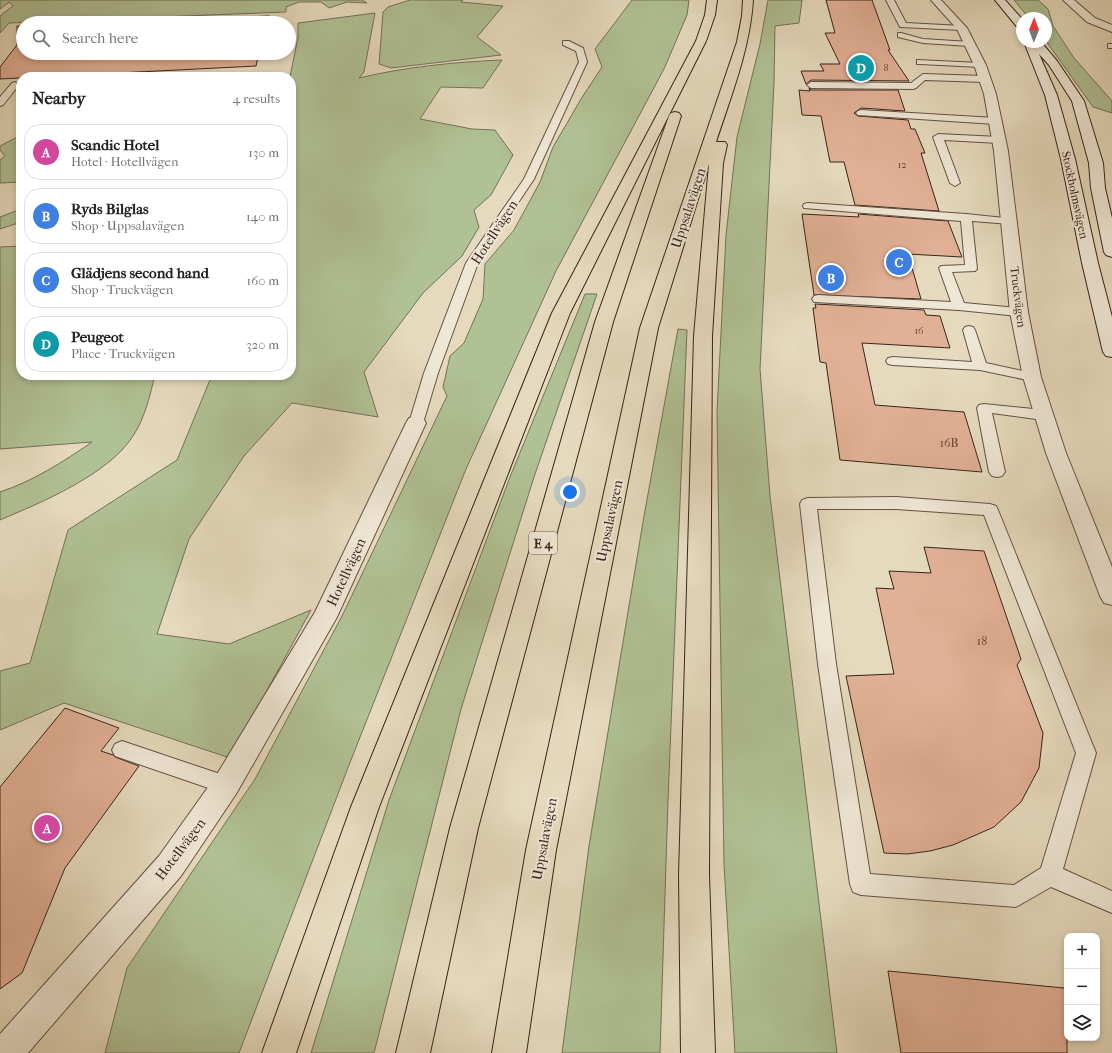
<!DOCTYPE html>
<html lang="en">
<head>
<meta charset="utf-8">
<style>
	body { margin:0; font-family:"IM FELL French Canon",serif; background:#f6f6f6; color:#222 }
	.controls { position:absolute; right:12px; bottom:12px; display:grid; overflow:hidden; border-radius:8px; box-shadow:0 2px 6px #0003 }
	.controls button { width:36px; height:36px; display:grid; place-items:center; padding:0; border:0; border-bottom:1px solid #e0e0e0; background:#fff; color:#222; font:20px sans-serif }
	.compass { position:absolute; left:1016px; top:12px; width:36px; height:36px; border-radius:50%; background:#fff; box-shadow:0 2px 6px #0003; rotate:1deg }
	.you { position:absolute; left:570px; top:492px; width:14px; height:14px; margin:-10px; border:3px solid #fff; border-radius:50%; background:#1a73e8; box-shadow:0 0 0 6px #1a73e833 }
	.badge { display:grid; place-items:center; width:26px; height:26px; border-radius:50%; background:#8f2418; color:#fff; font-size:13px; font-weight:700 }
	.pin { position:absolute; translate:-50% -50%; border:2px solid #fff; box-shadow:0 1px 4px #0006 }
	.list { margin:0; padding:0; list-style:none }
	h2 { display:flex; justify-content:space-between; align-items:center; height:52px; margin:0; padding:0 16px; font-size:17px }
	h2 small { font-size:13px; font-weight:400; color:#767676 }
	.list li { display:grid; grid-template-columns:26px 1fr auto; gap:12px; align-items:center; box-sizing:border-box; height:56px; margin:0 8px 8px; padding:0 8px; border:1px solid #e0e0e0; border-radius:16px }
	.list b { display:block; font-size:15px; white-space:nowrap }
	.list p { margin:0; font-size:13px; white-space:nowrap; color:#767676 }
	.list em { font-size:13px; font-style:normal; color:#767676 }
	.icon { flex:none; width:22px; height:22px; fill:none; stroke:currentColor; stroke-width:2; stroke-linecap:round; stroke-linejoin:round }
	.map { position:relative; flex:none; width:1112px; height:1053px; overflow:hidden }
	.search { position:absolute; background:#fff; box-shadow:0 2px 6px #0003; left:16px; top:16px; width:280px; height:44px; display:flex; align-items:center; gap:10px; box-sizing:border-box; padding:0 14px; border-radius:22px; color:#767676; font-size:15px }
	.panel { position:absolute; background:#fff; box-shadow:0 2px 6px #0003; left:16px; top:72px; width:280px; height:308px; border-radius:16px }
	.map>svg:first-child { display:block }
	.green { fill:#b0c195; stroke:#747258 }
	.building { fill:#e2b096; stroke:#38241c }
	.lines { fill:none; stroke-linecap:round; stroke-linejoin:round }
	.lane-casing { stroke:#645244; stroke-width:2 }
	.street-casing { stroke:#645244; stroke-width:2 }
	.secondary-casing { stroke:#38241c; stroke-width:2 }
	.highway-casing { stroke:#38241c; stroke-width:2 }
	.lane { fill:#efe7d5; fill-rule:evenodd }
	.street { fill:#efe7d5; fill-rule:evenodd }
	.secondary { fill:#efe7d5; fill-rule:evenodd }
	.highway { fill:#e6dabe; fill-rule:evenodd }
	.labels { text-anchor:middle; stroke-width:4; stroke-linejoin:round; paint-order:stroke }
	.far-number-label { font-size:10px; fill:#62473a }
	.far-street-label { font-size:12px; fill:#38241c; stroke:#efe7d5 }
	.number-label { font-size:12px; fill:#62473a }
	.shield { fill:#efe7d5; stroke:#6f5e54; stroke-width:1 }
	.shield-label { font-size:13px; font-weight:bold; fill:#38241c }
	.street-label { font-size:14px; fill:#38241c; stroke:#efe7d5 }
</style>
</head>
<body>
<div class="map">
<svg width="1112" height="1053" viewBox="0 0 1112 1053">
	<rect width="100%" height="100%" fill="#e6dabe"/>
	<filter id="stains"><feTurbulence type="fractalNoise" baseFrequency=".005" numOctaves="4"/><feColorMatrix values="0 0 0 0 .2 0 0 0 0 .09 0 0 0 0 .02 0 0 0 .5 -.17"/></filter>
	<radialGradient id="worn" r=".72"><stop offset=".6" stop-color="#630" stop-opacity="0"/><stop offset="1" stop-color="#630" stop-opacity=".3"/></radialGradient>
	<g class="green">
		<polygon points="0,0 362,0 367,3 347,2 329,8 321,2 299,2 286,7 286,12 9,23 0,33 0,16 13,6 9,2 0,9"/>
		<polygon points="410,0 463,0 461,2 503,6 477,37 501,55 391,68 379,64 383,12 388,7"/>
		<polygon points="632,0 689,0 687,15 664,69 556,271 466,469 349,765 239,1053 105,1053 127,968 255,779 343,614 447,396 443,387 450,356 464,343 483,299 485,264 514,230 540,182 553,147 581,99 602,67 595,49"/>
		<polygon points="768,0 802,0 799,23 775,26 774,83 760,369 770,496 837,1053 735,1053 724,864 717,411 726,235 737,137 760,44"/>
		<polygon points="1014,0 1038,0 1048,9 1053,26 1074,58 1112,101 1112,113 1093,107 1046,41 1046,18 1029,18"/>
		<path d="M375 13 364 72 359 78C405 67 454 62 502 60L483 88 441 87 420 119 472 129 495 130 513 155 491 195 474 210 479 227 462 256 423 293 364 372 378 417 292 403 244 456 189 539 157 634 229 644 311 610 230 758 64 703 0 730V671L30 663 68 530 177 460 212 375H291L290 77 298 37V23Z"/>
		<polygon points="21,135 21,182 0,183 0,160 5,156 0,150 0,146"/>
		<polygon points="21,209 21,222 0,229 0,217"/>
		<path d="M21 246V375H155C150 395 145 418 133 436 108 475 42 502 0 520V492C33 481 63 462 92 442L0 449V247Z"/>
		<polygon points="585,294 597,294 534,477 461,709 374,1053 311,1053 389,800 510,477"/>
		<polygon points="678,329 687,330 668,800 660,1053 562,1053 589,846 644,516"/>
	</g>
	<g class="building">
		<polygon points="826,0 872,0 890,50 888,50 909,81 811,80 806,84 801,71 824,71 820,64 840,64 825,33 835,33"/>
		<polygon points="269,16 267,23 97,23"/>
		<polygon points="17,26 23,26 23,53 259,53 256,66 0,79 0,67 17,45"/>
		<polygon points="809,88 811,90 898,90 905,111 861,108 854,113 858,116 908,120 911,129 915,129 925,153 921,153 939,211 855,205 844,162 830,162 821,116 802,115 799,90 810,91"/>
		<polygon points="802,214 859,217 858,214 948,221 962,257 908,254 921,299 814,295"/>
		<polygon points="815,304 924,310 926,315 940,316 950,348 862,343 875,405 964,412 982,472 840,460 826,363 820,362 813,308 816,308"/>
		<polygon points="924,547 984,551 1021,659 1017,665 1043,733 1039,768 1021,802 994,827 953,845 930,851 907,854 884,853 846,676 894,674 876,588 894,589 889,571 931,573"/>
		<polygon points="65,708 119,728 101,751 113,755 115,757 139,766 65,868 22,973 0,989 0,787"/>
		<polygon points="888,971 1064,988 1067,998 1067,1053 901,1053"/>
	</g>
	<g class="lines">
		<defs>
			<g id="lane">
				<polygon points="886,0 894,0 906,23 962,26 966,28 962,30 900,27"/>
				<polygon points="898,33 901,33 923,39 970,42 974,44 970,46 923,43 898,37"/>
				<polygon points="563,41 569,41 583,48 587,62 534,179 478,263 438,373 423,423 421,426 416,428 411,426 409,423 424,373 466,263 524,179 579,62 576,51 563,45"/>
				<rect x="1108" y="44" width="4" height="4"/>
				<polygon points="917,60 980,63 984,65 980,67 920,64 917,64"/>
				<polygon points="923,74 985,76 989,79 985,82 925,80 916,88 913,89 811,88 807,85 811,82 911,83"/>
				<polygon points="15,82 19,85 3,105 0,106 0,97 12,83"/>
				<polygon points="861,110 995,118 1000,121 995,124 858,115 856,113 858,111"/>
				<polygon points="938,134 999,137 1004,140 999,143 944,140 960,183 955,186 950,183 933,137"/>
				<polygon points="808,203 966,214 1014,219 1015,221 1014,223 1010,224 972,221 977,269 975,271 952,272 964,303 1019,308 1023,309 1025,312 1023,315 1019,316 959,310 814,302 812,299 814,296 818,295 951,302 939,268 941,266 965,265 961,221 804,208 803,206 804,204"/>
				<polygon points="969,326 973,327 975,330 986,363 1037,374 1039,377 1037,380 1032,381 980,370 893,365 888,364 886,361 888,358 893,357 972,362 963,330 965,327"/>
				<polygon points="984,404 1043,410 1048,412 1050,415 1048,418 1043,420 992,413 1005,472 1002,476 997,477 992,476 989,472 977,408 979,405"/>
				<path d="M896 497 990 504 996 506 998 510 1096 753 1063 869 1112 891V913L1051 887 1016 907 861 895 853 892 850 884 818 664 800 504 802 500 808 498ZM817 509H896L984 515 1076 753 1041 868 1014 885 870 874 836 664Z"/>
				<polygon points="122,741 226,776 233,778 236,785 233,792 226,794 115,756 112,750 115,744"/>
			</g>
			<g id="street">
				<polygon points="931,0 941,0 967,28 986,65 996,94 1008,151 1028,312 1041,377 1066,453 1112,567 1112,605 1104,603 1100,596 1046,453 1023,377 1010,312 994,151 984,94 974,65 957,29"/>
				<polygon points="1063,0 1074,0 1095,18 1112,25 1112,32 1087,22"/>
				<polygon points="416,417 423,418 426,423 337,617 236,794 181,876 28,1053 0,1053 0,1034 159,856 216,776 315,612 406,423 409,418"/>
			</g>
			<g id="secondary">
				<polygon points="995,0 1005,0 1022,19 1022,29 1018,28"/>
				<polygon points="1024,42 1041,42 1057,61 1084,101 1103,163 1105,188 1112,218 1112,257 1106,255 1104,252 1091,188 1089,163 1072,101 1049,65 1039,54 1057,95 1075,159 1098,263 1112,317 1112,357 1106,356 1103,352 1082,263 1061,159 1045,95"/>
			</g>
			<g id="highway">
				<polygon points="707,0 717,0 715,15 706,41 570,313 379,807 296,1053 262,1053 351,807 552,313 696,41 705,15"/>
				<path d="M743 0H753C750 49 731 96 716 142H725L727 145 723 163 712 336 709 875 715 1053H681L679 875 694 336 709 164 658 328 556 850 526 1053H492L526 850 640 328 737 42 742 16Z"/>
				<polygon points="675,112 679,113 681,116 613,322 478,828 430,1053 396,1053 450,828 595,322 669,116 671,113"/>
			</g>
		</defs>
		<use href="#lane" class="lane-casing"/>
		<use href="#street" class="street-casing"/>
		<use href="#secondary" class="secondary-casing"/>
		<use href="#highway" class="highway-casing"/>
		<use href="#lane" class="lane"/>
		<use href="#street" class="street"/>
		<use href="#secondary" class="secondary"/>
		<use href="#highway" class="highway"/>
	</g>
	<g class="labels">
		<g class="far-number-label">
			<text x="886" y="71">8</text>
			<text x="902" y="168">12</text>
			<text x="919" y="334">16</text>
		</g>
		<g class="far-street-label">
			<text transform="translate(1075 195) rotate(78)" y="4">Stockholmsvägen</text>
			<text transform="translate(1018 297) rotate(83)" y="4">Truckvägen</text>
		</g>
		<g class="number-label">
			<text x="949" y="447">16B</text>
			<text x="982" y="645">18</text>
		</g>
		<rect class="shield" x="529" y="532" width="28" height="22" rx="3"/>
		<g class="shield-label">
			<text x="543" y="548">E 4</text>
		</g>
		<g class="street-label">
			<text transform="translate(688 208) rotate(-72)" y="5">Uppsalavägen</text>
			<text transform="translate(494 232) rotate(-57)" y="5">Hotellvägen</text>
			<text transform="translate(609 521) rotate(-78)" y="5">Uppsalavägen</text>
			<text transform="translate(346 572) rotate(-65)" y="5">Hotellvägen</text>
			<text transform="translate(544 839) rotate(-79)" y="5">Uppsalavägen</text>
			<text transform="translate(180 849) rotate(-53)" y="5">Hotellvägen</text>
		</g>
	</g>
	<rect width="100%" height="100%" filter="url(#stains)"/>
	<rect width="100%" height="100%" fill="url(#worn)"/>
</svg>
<div class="controls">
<button>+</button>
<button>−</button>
<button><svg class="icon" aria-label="layers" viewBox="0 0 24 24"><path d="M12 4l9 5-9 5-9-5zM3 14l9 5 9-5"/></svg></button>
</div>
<svg class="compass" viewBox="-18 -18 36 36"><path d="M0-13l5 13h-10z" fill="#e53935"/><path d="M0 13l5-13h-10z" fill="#767676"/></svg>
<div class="you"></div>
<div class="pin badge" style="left:47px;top:828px;background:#d1479c">A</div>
<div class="pin badge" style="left:831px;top:278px;background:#3f7fe0">B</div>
<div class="pin badge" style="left:899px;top:262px;background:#3f7fe0">C</div>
<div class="pin badge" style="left:861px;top:68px;background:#0f9aa8">D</div>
<div class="search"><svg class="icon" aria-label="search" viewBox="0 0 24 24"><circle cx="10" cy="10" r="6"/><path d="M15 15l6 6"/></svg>Search here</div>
<section class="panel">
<h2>Nearby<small>4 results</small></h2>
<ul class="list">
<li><span class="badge" style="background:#d1479c">A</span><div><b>Scandic Hotel</b><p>Hotel · Hotellvägen</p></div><em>130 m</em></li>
<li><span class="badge" style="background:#3f7fe0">B</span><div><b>Ryds Bilglas</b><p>Shop · Uppsalavägen</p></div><em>140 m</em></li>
<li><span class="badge" style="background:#3f7fe0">C</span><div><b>Glädjens second hand</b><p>Shop · Truckvägen</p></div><em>160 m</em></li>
<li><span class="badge" style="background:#0f9aa8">D</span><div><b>Peugeot</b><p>Place · Truckvägen</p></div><em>320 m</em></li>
</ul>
</section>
</div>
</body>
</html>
